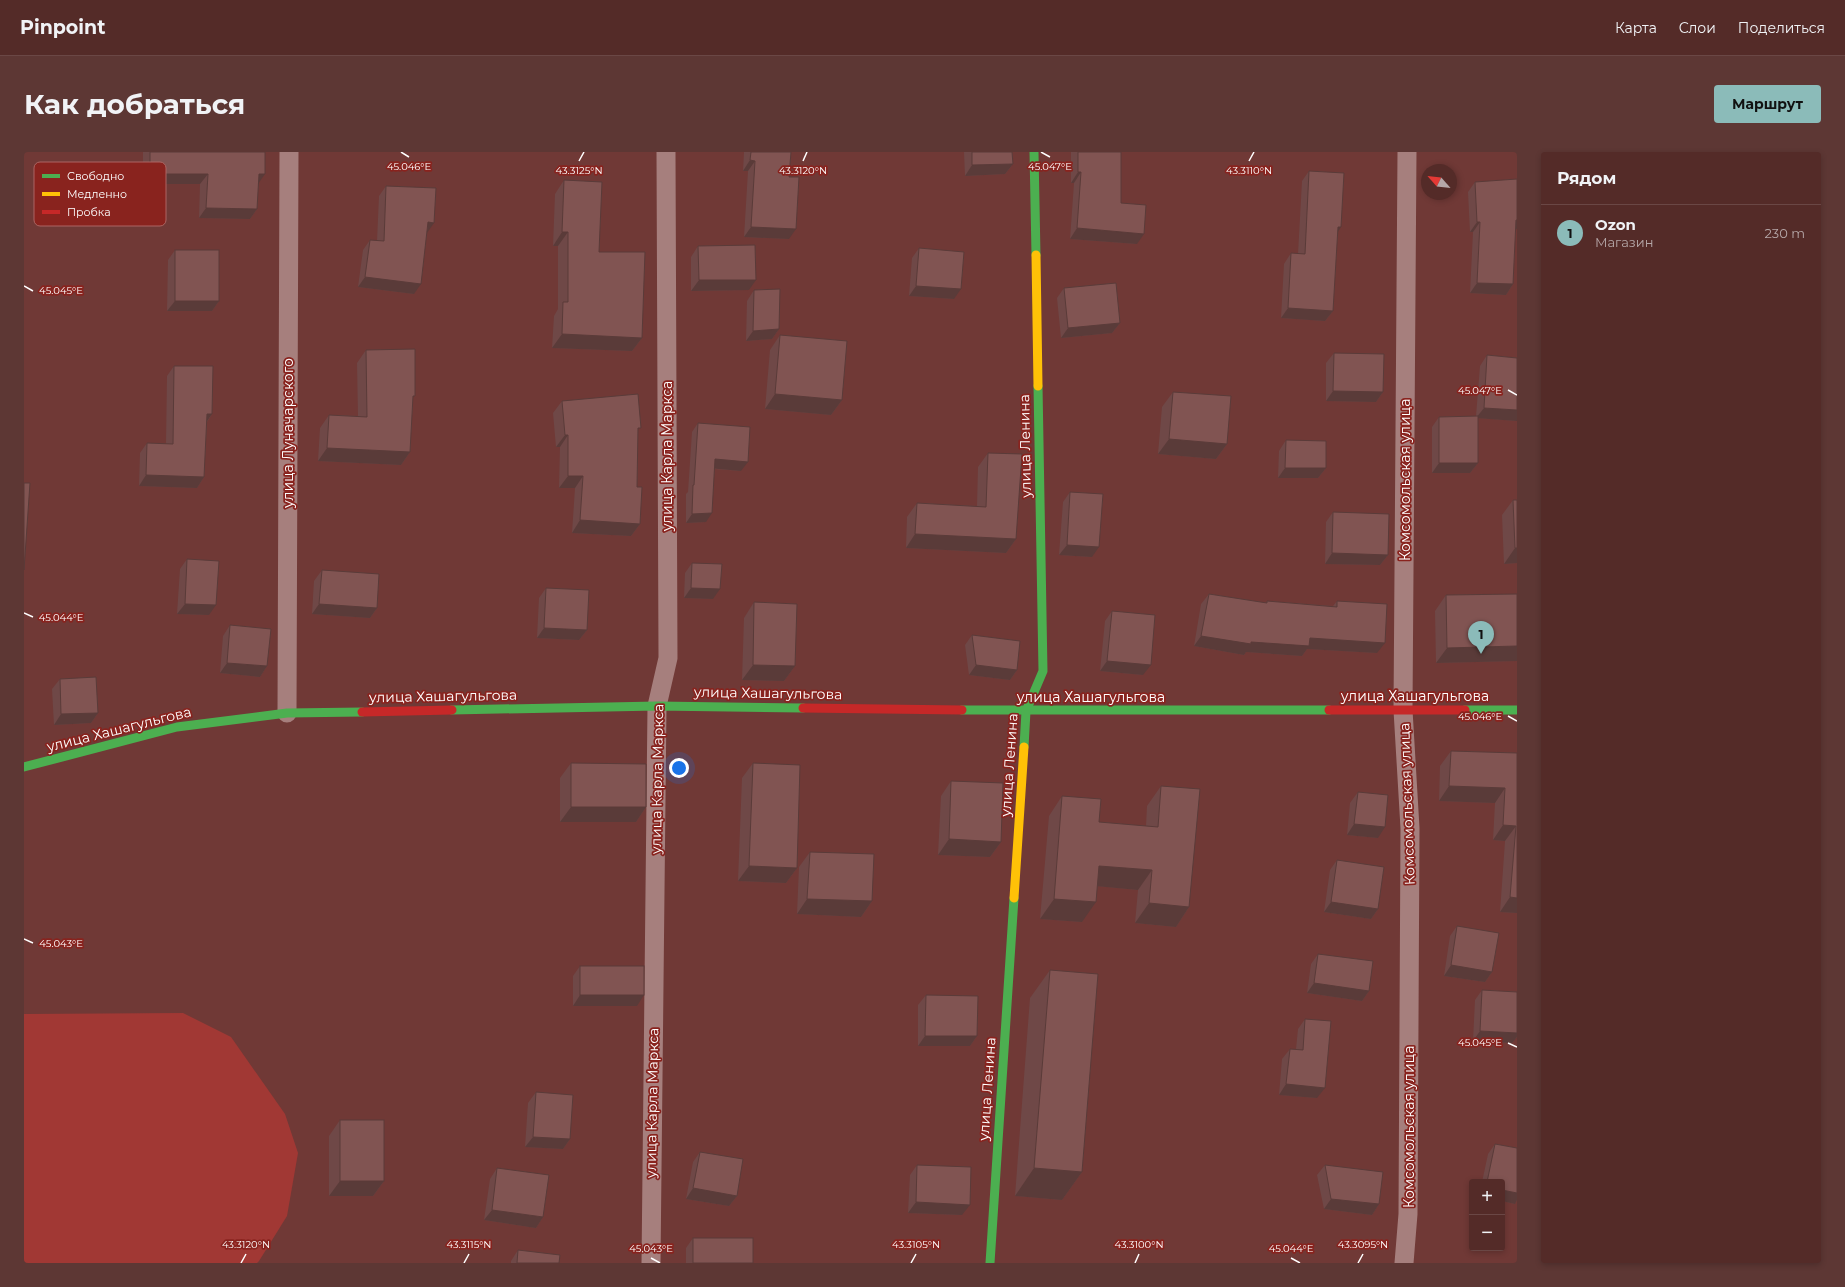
<!DOCTYPE html>
<html lang="ru">
<head>
<meta charset="utf-8">
<style>
	body { margin:0; font-family:Montserrat,sans-serif; background:#5d3734; color:#f1f3f6 }
	.controls { position:absolute; right:12px; bottom:12px; display:grid; overflow:hidden; border-radius:4px; box-shadow:0 2px 6px #0003 }
	.controls button { width:36px; height:36px; display:grid; place-items:center; padding:0; border:0; border-bottom:1px solid #6a4745; background:#542b28; color:#f1f3f6; font:20px sans-serif }
	.compass { position:absolute; left:1397px; top:12px; width:36px; height:36px; border-radius:50%; background:#542b28; box-shadow:0 2px 6px #0003; rotate:297deg }
	.you { position:absolute; left:655px; top:616px; width:14px; height:14px; margin:-10px; border:3px solid #fff; border-radius:50%; background:#1a73e8; box-shadow:0 0 0 6px #1a73e833 }
	.badge { display:grid; place-items:center; width:26px; height:26px; border-radius:50%; background:#8bbbb9; color:#111; font-size:13px; font-weight:700 }
	.pin { position:absolute; translate:-50% -33px; filter:drop-shadow(0 1px 2px #0008) }
	.pin::after { content:''; position:absolute; top:21px; width:14px; height:12px; background:inherit; clip-path:polygon(0 0,100% 0,50% 100%) }
	.list { margin:0; padding:0; list-style:none }
	h2 { display:flex; justify-content:space-between; align-items:center; height:52px; margin:0; padding:0 16px; font-size:17px }
	h2 small { font-size:13px; font-weight:400; color:#b5a7a8 }
	.list li { display:grid; grid-template-columns:26px 1fr auto; gap:12px; align-items:center; box-sizing:border-box; height:56px; padding:0 16px; border-top:1px solid #6a4745 }
	.list b { display:block; font-size:15px; white-space:nowrap }
	.list p { margin:0; font-size:13px; white-space:nowrap; color:#b5a7a8 }
	.list em { font-size:13px; font-style:normal; color:#b5a7a8 }
	.map { position:relative; flex:none; width:1493px; height:1111px; overflow:hidden; border-radius:4px }
	header { display:flex; align-items:center; gap:24px; box-sizing:border-box; height:56px; padding:0 20px; background:#542b28; border-bottom:1px solid #6a4745 }
	header strong { font-size:19px }
	nav { display:flex; gap:22px; margin-inline-start:auto; font-size:14px }
	.intro { display:flex; align-items:center; justify-content:space-between; box-sizing:border-box; height:96px; padding:0 24px }
	h1 { margin:0; font-size:28px }
	.button { padding:10px 18px; border-radius:4px; background:#8bbbb9; color:#111; font-size:14px; font-weight:700 }
	main { display:flex; gap:24px; padding:0 24px }
	aside { flex:1; background:#542b28; border-radius:4px; box-shadow:0 2px 6px #0003 }
	.map>svg:first-child { display:block }
	.green { fill:#a13834 }
	.lines { fill:none; stroke-linecap:round; stroke-linejoin:round }
	.street { stroke:#a67f7d; stroke-width:19 }
	.fast { stroke:#4caf50; stroke-width:9 }
	.slow { stroke:#ffc107; stroke-width:9 }
	.jam { stroke:#c62828; stroke-width:9 }
	.wall { fill:#6f4847 }
	.shaded-wall { fill:#5a3b39 }
	.building { fill:#815452; stroke:#5a3b39 }
	.ticks { fill:none; stroke:#fff; stroke-width:1.5 }
	.labels { text-anchor:middle; stroke-width:3.5; stroke-linejoin:round; paint-order:stroke }
	.street-label { font-size:14px; fill:#fff; stroke:#89231e }
	.key { fill:#89231e; stroke:#ac6562; stroke-width:1 }
	.key-label { font-size:11px; fill:#fff }
	.ticks-label { font-size:10px; text-anchor:middle; fill:#fff; stroke:#89231e; stroke-width:3.5; stroke-linejoin:round; paint-order:stroke }
</style>
</head>
<body>
<header>
<strong>Pinpoint</strong>
<nav><a>Карта</a><a>Слои</a><a>Поделиться</a></nav>
</header>
<div class="intro"><h1>Как добраться</h1><a class="button">Маршрут</a></div>
<main>
<div class="map">
<svg width="1493" height="1111" viewBox="0 0 1493 1111">
	<rect width="100%" height="100%" fill="#703936"/>
	<polygon class="green" points="159,861 207,885 261,962 274,1001 263,1064 235,1109 233,1111 0,1111 0,862"/>
	<g class="lines">
		<g class="street">
			<polyline points="263,561 265,0"/>
			<polyline points="627,1111 633,554 644,506 642,0"/>
			<polyline points="1380,1111 1384,1062 1386,676 1379,558 1383,0"/>
		</g>
		<g class="fast">
			<polyline points="1010,0 1012,103"/>
			<polyline points="428,558 633,554 779,556"/>
			<polyline points="938,558 1305,558"/>
			<polyline points="1441,558 1493,558"/>
			<polyline points="1000,595 1002,559 1019,519 1014,234"/>
			<polyline points="0,615 153,575 263,561 338,560"/>
			<polyline points="966,1111 990,746"/>
		</g>
		<g class="slow">
			<polyline points="1012,103 1014,234"/>
			<polyline points="990,746 1000,595"/>
		</g>
		<g class="jam">
			<polyline points="779,556 938,558"/>
			<polyline points="1305,558 1441,558"/>
			<polyline points="338,560 428,558"/>
		</g>
	</g>
	<g class="wall">
		<polygon points="119,0 241,0 234,31 233,57 226,67 175,66 176,32 119,32"/>
		<polygon points="720,0 767,0 765,25 765,87 720,85 724,19 719,19"/>
		<polygon points="940,0 988,0 989,12 981,22 941,24"/>
		<polygon points="1047,0 1097,0 1097,51 1113,92 1046,87 1050,31 1047,31"/>
		<polygon points="1285,19 1313,80 1309,159 1301,169 1257,166 1260,112 1267,101 1274,102 1278,29"/>
		<polygon points="540,28 575,100 618,186 608,199 528,196 530,164 534,157 534,94 529,94 531,42"/>
		<polygon points="1451,30 1489,132 1482,143 1446,141 1449,80 1446,80 1444,40"/>
		<polygon points="362,34 403,81 390,142 334,135 339,98 346,88 353,89 355,44"/>
		<polygon points="674,94 725,138 667,139 667,105"/>
		<polygon points="895,96 930,147 885,144 888,106"/>
		<polygon points="151,98 195,149 188,159 143,159 144,108"/>
		<polygon points="1040,136 1096,171 1088,181 1037,186 1033,146"/>
		<polygon points="730,138 755,177 748,187 722,189 723,149"/>
		<polygon points="756,183 818,248 807,263 741,257 746,198"/>
		<polygon points="342,198 389,247 386,300 377,313 294,309 296,276 305,263 334,264 333,211"/>
		<polygon points="1310,201 1359,240 1352,250 1302,249 1302,211"/>
		<polygon points="1463,203 1493,206 1493,269 1454,266 1454,311 1446,321 1408,321 1408,275 1415,265 1452,264 1456,214"/>
		<polygon points="150,214 188,262 183,270 180,325 173,336 115,334 116,301 123,291 142,292 143,224"/>
		<polygon points="1149,240 1203,292 1192,307 1134,302 1138,255"/>
		<polygon points="538,249 614,281 613,335 616,372 607,384 548,381 551,336 535,336 536,295 532,295 529,261"/>
		<polygon points="674,271 717,319 690,317 682,370 662,371 662,342 664,340 668,280"/>
		<polygon points="1262,288 1302,316 1294,326 1254,326 1255,299"/>
		<polygon points="964,301 992,387 982,401 882,396 883,365 893,351 953,354 954,315"/>
		<polygon points="1046,340 1068,405 1035,403 1039,350"/>
		<polygon points="1489,348 1493,348 1493,411 1480,412 1478,363"/>
		<polygon points="1309,360 1364,403 1356,413 1301,412 1302,370"/>
		<polygon points="163,407 185,463 153,462 156,417"/>
		<polygon points="668,411 689,447 660,446 661,421"/>
		<polygon points="298,418 353,456 346,466 288,462 290,429"/>
		<polygon points="522,436 563,478 555,488 513,486 515,446"/>
		<polygon points="1185,442 1242,451 1243,449 1309,454 1313,449 1353,501 1283,497 1278,504 1222,500 1220,503 1170,494 1177,452"/>
		<polygon points="1493,442 1493,509 1412,511 1411,459 1422,443"/>
		<polygon points="730,450 771,514 760,529 718,528 720,466"/>
		<polygon points="1088,459 1119,523 1076,519 1081,469"/>
		<polygon points="206,473 243,514 236,525 196,521 199,484"/>
		<polygon points="948,483 993,518 986,528 945,523 941,493"/>
		<polygon points="36,527 74,561 67,571 30,573 28,537"/>
		<polygon points="1427,599 1493,601 1493,761 1476,760 1481,689 1469,688 1471,651 1415,649 1416,614"/>
		<polygon points="547,611 622,655 612,670 536,670 536,626"/>
		<polygon points="729,611 773,716 762,731 714,729 718,626"/>
		<polygon points="927,629 977,690 966,705 914,703 917,644"/>
		<polygon points="1137,634 1165,755 1152,775 1111,771 1114,738 1073,734 1058,770 1016,767 1025,664 1038,644 1075,670 1122,674 1123,654"/>
		<polygon points="1334,640 1354,686 1323,683 1326,651"/>
		<polygon points="786,700 848,749 837,765 773,762 775,715"/>
		<polygon points="1313,708 1354,757 1347,767 1300,760 1306,718"/>
		<polygon points="1433,774 1468,820 1461,830 1420,824 1426,784"/>
		<polygon points="1294,802 1345,839 1338,849 1283,841 1287,812"/>
		<polygon points="556,814 613,854 549,854 549,824"/>
		<polygon points="1026,818 1058,1020 1038,1048 991,1044 1006,846"/>
		<polygon points="1458,838 1493,840 1493,885 1488,891 1449,889 1451,848"/>
		<polygon points="902,843 953,884 946,894 894,894 894,853"/>
		<polygon points="1281,867 1293,946 1255,943 1258,907 1266,897 1272,897 1274,877"/>
		<polygon points="512,940 546,987 539,997 501,995 504,951"/>
		<polygon points="316,968 360,1029 349,1044 305,1044 305,984"/>
		<polygon points="1471,992 1493,996 1493,1048 1491,1052 1478,1049 1478,1030 1458,1030 1464,1002"/>
		<polygon points="676,1000 713,1044 705,1054 662,1047 669,1010"/>
		<polygon points="893,1013 938,1063 884,1061 886,1023"/>
		<polygon points="1301,1013 1355,1052 1348,1063 1300,1057 1293,1023"/>
		<polygon points="473,1016 519,1065 512,1076 460,1068 466,1027"/>
		<polygon points="669,1086 729,1111 662,1111 662,1096"/>
		<polygon points="494,1098 535,1111 487,1111 487,1109"/>
	</g>
	<g class="shaded-wall">
		<polygon points="726,8 731,9 724,19 719,19"/>
		<polygon points="989,12 981,22 941,24 948,13"/>
		<polygon points="1054,20 1057,20 1050,31 1047,31"/>
		<polygon points="126,22 184,22 176,32 119,32"/>
		<polygon points="235,22 241,22 234,32"/>
		<polygon points="182,56 233,57 226,67 175,66"/>
		<polygon points="1492,68 1493,68 1493,77 1485,78"/>
		<polygon points="404,70 410,71 403,81"/>
		<polygon points="1453,70 1456,70 1449,80 1446,80"/>
		<polygon points="727,75 772,77 765,87 720,85"/>
		<polygon points="1314,75 1317,75 1310,86"/>
		<polygon points="1053,76 1120,82 1113,92 1046,87"/>
		<polygon points="538,80 544,80 534,94 529,94"/>
		<polygon points="341,125 397,132 390,142 334,135"/>
		<polygon points="675,128 732,128 725,138 667,139"/>
		<polygon points="1453,131 1489,132 1482,143 1446,141"/>
		<polygon points="892,134 937,137 930,147 885,144"/>
		<polygon points="151,149 195,149 188,159 143,159"/>
		<polygon points="1264,156 1309,159 1301,169 1257,166"/>
		<polygon points="1096,171 1088,181 1037,186 1044,176"/>
		<polygon points="755,177 748,187 722,189 729,179"/>
		<polygon points="538,182 618,186 608,199 528,196"/>
		<polygon points="1309,239 1359,240 1352,250 1302,249"/>
		<polygon points="751,242 818,248 807,263 741,257"/>
		<polygon points="1460,256 1493,258 1493,269 1452,266"/>
		<polygon points="183,262 188,262 181,272"/>
		<polygon points="541,283 544,283 536,295 532,295"/>
		<polygon points="1145,287 1203,292 1192,307 1134,302"/>
		<polygon points="303,296 386,300 377,313 294,309"/>
		<polygon points="691,307 724,310 717,319 684,316"/>
		<polygon points="1415,311 1454,311 1446,321 1408,321"/>
		<polygon points="1261,316 1302,316 1294,326 1254,326"/>
		<polygon points="122,323 180,325 173,336 115,334"/>
		<polygon points="544,324 559,324 551,336 535,336"/>
		<polygon points="688,361 682,370 662,371 668,362"/>
		<polygon points="556,368 616,372 607,384 548,381"/>
		<polygon points="891,382 992,387 982,401 882,396"/>
		<polygon points="1043,393 1075,395 1068,405 1035,403"/>
		<polygon points="1491,396 1493,396 1493,411 1480,412"/>
		<polygon points="1308,401 1364,403 1356,413 1301,412"/>
		<polygon points="667,436 696,437 689,447 660,446"/>
		<polygon points="161,452 192,453 185,463 153,462"/>
		<polygon points="295,452 353,456 346,466 288,462"/>
		<polygon points="520,476 563,478 555,488 513,486"/>
		<polygon points="1177,484 1227,490 1286,486 1361,491 1353,501 1283,497 1278,504 1222,500 1220,503 1170,494"/>
		<polygon points="1493,494 1493,509 1412,511 1423,496"/>
		<polygon points="1083,509 1127,513 1119,523 1076,519"/>
		<polygon points="203,511 243,514 236,525 196,521"/>
		<polygon points="729,513 771,514 760,529 718,528"/>
		<polygon points="952,513 993,518 986,528 945,523"/>
		<polygon points="74,561 67,571 30,573 37,562"/>
		<polygon points="1425,634 1481,636 1471,651 1415,649"/>
		<polygon points="547,655 622,655 612,670 536,670"/>
		<polygon points="1330,672 1361,675 1354,686 1323,683"/>
		<polygon points="1479,673 1492,674 1481,689 1469,688"/>
		<polygon points="925,687 977,690 966,705 914,703"/>
		<polygon points="725,714 773,716 762,731 714,729"/>
		<polygon points="1075,714 1128,718 1114,738 1061,733"/>
		<polygon points="1486,745 1493,746 1493,761 1476,760"/>
		<polygon points="783,747 848,749 837,765 773,762"/>
		<polygon points="1030,747 1072,750 1058,770 1016,767"/>
		<polygon points="1307,750 1354,757 1347,767 1300,760"/>
		<polygon points="1125,751 1165,755 1152,775 1111,771"/>
		<polygon points="1427,813 1468,820 1461,830 1420,824"/>
		<polygon points="1290,831 1345,839 1338,849 1283,841"/>
		<polygon points="556,843 620,843 613,854 549,854"/>
		<polygon points="1456,879 1493,881 1493,885 1488,891 1449,889"/>
		<polygon points="901,884 953,884 946,894 894,894"/>
		<polygon points="1262,932 1301,936 1293,946 1255,943"/>
		<polygon points="509,985 546,987 539,997 501,995"/>
		<polygon points="1010,1016 1058,1020 1038,1048 991,1044"/>
		<polygon points="316,1029 360,1029 349,1044 305,1044"/>
		<polygon points="669,1036 713,1044 705,1054 662,1047"/>
		<polygon points="1478,1038 1493,1041 1493,1048 1491,1052 1478,1049"/>
		<polygon points="1307,1047 1355,1052 1348,1063 1300,1057"/>
		<polygon points="892,1050 946,1053 938,1063 884,1061"/>
		<polygon points="468,1058 519,1065 512,1076 460,1068"/>
	</g>
	<g class="building">
		<polygon points="126,0 241,0 241,22 235,22 233,57 182,56 184,22 126,22"/>
		<polygon points="727,0 767,0 765,25 775,25 772,77 727,75 731,9 726,8"/>
		<polygon points="948,0 988,0 989,12 948,13"/>
		<polygon points="1054,0 1097,0 1097,51 1122,53 1120,82 1053,76 1057,20 1054,20"/>
		<polygon points="1285,19 1320,21 1317,75 1314,75 1309,159 1264,156 1267,101 1281,102"/>
		<polygon points="1493,27 1493,68 1492,68 1489,132 1453,131 1456,70 1453,70 1451,30"/>
		<polygon points="540,28 578,30 575,100 621,100 618,186 538,182 539,150 544,150 544,80 538,80"/>
		<polygon points="362,34 412,36 410,71 404,70 397,132 341,125 346,88 360,89"/>
		<polygon points="731,93 732,128 675,128 674,94"/>
		<polygon points="895,96 940,100 937,137 892,134"/>
		<rect x="151" y="98" width="44" height="51"/>
		<polygon points="1092,131 1096,171 1044,176 1040,136"/>
		<polygon points="756,137 755,177 729,179 730,138"/>
		<polygon points="756,183 823,189 818,248 751,242"/>
		<polygon points="391,197 391,244 389,244 386,300 303,296 305,263 343,265 342,198"/>
		<polygon points="1310,201 1360,202 1359,240 1309,239"/>
		<polygon points="1463,203 1493,206 1493,258 1460,256"/>
		<polygon points="150,214 189,214 188,262 183,262 180,325 122,323 123,291 149,292"/>
		<polygon points="1149,240 1207,244 1203,292 1145,287"/>
		<polygon points="614,242 617,276 614,276 613,335 618,335 616,372 556,368 559,324 544,324 544,283 541,283 538,249"/>
		<polygon points="1454,264 1454,311 1415,311 1415,265"/>
		<polygon points="674,271 726,275 724,310 691,307 688,361 668,362 669,333 670,333"/>
		<polygon points="1262,288 1302,289 1302,316 1261,316"/>
		<polygon points="964,301 998,302 992,387 891,382 893,351 962,355"/>
		<polygon points="0,331 6,331 0,418"/>
		<polygon points="1046,340 1079,342 1075,395 1043,393"/>
		<polygon points="1489,348 1493,348 1493,396 1491,396"/>
		<polygon points="1309,360 1365,362 1364,403 1308,401"/>
		<polygon points="163,407 195,409 192,453 161,452"/>
		<polygon points="668,411 698,412 696,437 667,436"/>
		<polygon points="298,418 355,422 353,456 295,452"/>
		<polygon points="522,436 565,438 563,478 520,476"/>
		<polygon points="1185,442 1243,451 1243,449 1313,455 1313,449 1363,452 1361,491 1286,486 1285,494 1227,490 1227,492 1177,484"/>
		<polygon points="1493,442 1493,494 1423,496 1422,443"/>
		<polygon points="730,450 773,452 771,514 729,513"/>
		<polygon points="1088,459 1131,463 1127,513 1083,509"/>
		<polygon points="206,473 247,477 243,514 203,511"/>
		<polygon points="948,483 996,489 993,518 952,513"/>
		<polygon points="72,525 74,561 37,562 36,527"/>
		<polygon points="1427,599 1493,601 1493,746 1486,745 1492,674 1479,673 1481,636 1425,634"/>
		<polygon points="547,611 622,612 622,655 547,655"/>
		<polygon points="729,611 776,613 773,716 725,714"/>
		<polygon points="927,629 979,631 977,690 925,687"/>
		<polygon points="1137,634 1176,637 1165,755 1125,751 1128,718 1075,714 1072,750 1030,747 1038,644 1077,647 1075,670 1134,675"/>
		<polygon points="1334,640 1364,643 1361,675 1330,672"/>
		<polygon points="786,700 850,702 848,749 783,747"/>
		<polygon points="1313,708 1360,715 1354,757 1307,750"/>
		<polygon points="1433,774 1475,781 1468,820 1427,813"/>
		<polygon points="1294,802 1349,809 1345,839 1290,831"/>
		<rect x="556" y="814" width="64" height="29"/>
		<polygon points="1026,818 1074,822 1058,1020 1010,1016"/>
		<polygon points="1458,838 1493,840 1493,881 1456,879"/>
		<polygon points="902,843 954,844 953,884 901,884"/>
		<polygon points="1281,867 1307,869 1301,936 1262,932 1266,897 1279,898"/>
		<polygon points="512,940 549,943 546,987 509,985"/>
		<rect x="316" y="968" width="44" height="61"/>
		<polygon points="1471,992 1493,996 1493,1041 1478,1038 1478,1030 1463,1030"/>
		<polygon points="676,1000 719,1007 713,1044 669,1036"/>
		<polygon points="893,1013 947,1015 946,1053 892,1050"/>
		<polygon points="1301,1013 1359,1020 1355,1052 1307,1047"/>
		<polygon points="473,1016 525,1023 519,1065 468,1058"/>
		<rect x="669" y="1086" width="60" height="25"/>
		<polygon points="494,1098 536,1103 535,1111 493,1111"/>
	</g>
	<path class="ticks" d="M377 0 385 5M1017 0 1026 5M555 9 560 0M779 9 783 0M1225 9 1230 0M0 134 9 139M1484 238 1493 243M0 461 9 465M1484 564 1493 569M0 787 9 791M1484 891 1493 895M627 1106 636 1111M1267 1106 1276 1111M217 1111 222 1102M440 1111 445 1102M887 1111 892 1102M1111 1111 1115 1102M1334 1111 1339 1102"/>
	<g class="labels">
		<g class="street-label">
			<text transform="translate(264 281) rotate(-90)" y="5">улица Луначарского</text>
			<text transform="translate(1001 294) rotate(-91)" y="5">улица Ленина</text>
			<text transform="translate(643 304) rotate(-90)" y="5">улица Карла Маркса</text>
			<text transform="translate(1381 328) rotate(-90)" y="5">Комсомольская улица</text>
			<text transform="translate(744 541) rotate(1)" y="5">улица Хашагульгова</text>
			<text transform="translate(419 544) rotate(-1)" y="5">улица Хашагульгова</text>
			<text x="1391" y="549">улица Хашагульгова</text>
			<text x="1067" y="550">улица Хашагульгова</text>
			<text transform="translate(95 577) rotate(-14)" y="5">улица Хашагульгова</text>
			<text transform="translate(985 613) rotate(-86)" y="5">улица Ленина</text>
			<text transform="translate(633 627) rotate(-89)" y="5">улица Карла Маркса</text>
			<text transform="translate(1383 652) rotate(-92)" y="5">Комсомольская улица</text>
			<text transform="translate(963 937) rotate(-86)" y="5">улица Ленина</text>
			<text transform="translate(628 951) rotate(-89)" y="5">улица Карла Маркса</text>
			<text transform="translate(1385 975) rotate(-90)" y="5">Комсомольская улица</text>
		</g>
	</g>
	<rect x="10" y="10" width="132" height="64" rx="6" class="key"/>
	<rect x="18" y="22" width="18" height="4" fill="#4caf50"/>
	<rect x="18" y="40" width="18" height="4" fill="#ffc107"/>
	<rect x="18" y="58" width="18" height="4" fill="#c62828"/>
	<g class="key-label">
		<text x="43" y="28">Свободно</text>
		<text x="43" y="46">Медленно</text>
		<text x="43" y="64">Пробка</text>
	</g>
	<g class="ticks-label">
		<text x="385" y="18">45.046°E</text>
		<text x="1026" y="18">45.047°E</text>
		<text x="555" y="22">43.3125°N</text>
		<text x="779" y="22">43.3120°N</text>
		<text x="1225" y="22">43.3110°N</text>
		<text x="37" y="142">45.045°E</text>
		<text x="1456" y="242">45.047°E</text>
		<text x="37" y="469">45.044°E</text>
		<text x="1456" y="568">45.046°E</text>
		<text x="37" y="795">45.043°E</text>
		<text x="1456" y="894">45.045°E</text>
		<text x="222" y="1096">43.3120°N</text>
		<text x="445" y="1096">43.3115°N</text>
		<text x="892" y="1096">43.3105°N</text>
		<text x="1115" y="1096">43.3100°N</text>
		<text x="1339" y="1096">43.3095°N</text>
		<text x="627" y="1100">45.043°E</text>
		<text x="1267" y="1100">45.044°E</text>
	</g>
</svg>
<div class="controls">
<button>+</button>
<button>−</button>
</div>
<svg class="compass" viewBox="-18 -18 36 36"><path d="M0-13l5 13h-10z" fill="#e53935"/><path d="M0 13l5-13h-10z" fill="#b5a7a8"/></svg>
<div class="you"></div>
<div class="pin badge" style="left:1457px;top:502px">1</div>
</div>
<aside>
<h2>Рядом<small></small></h2>
<ul class="list">
<li><span class="badge">1</span><div><b>Ozon</b><p>Магазин</p></div><em>230 m</em></li>
</ul>
</aside>
</main>
</body>
</html>
